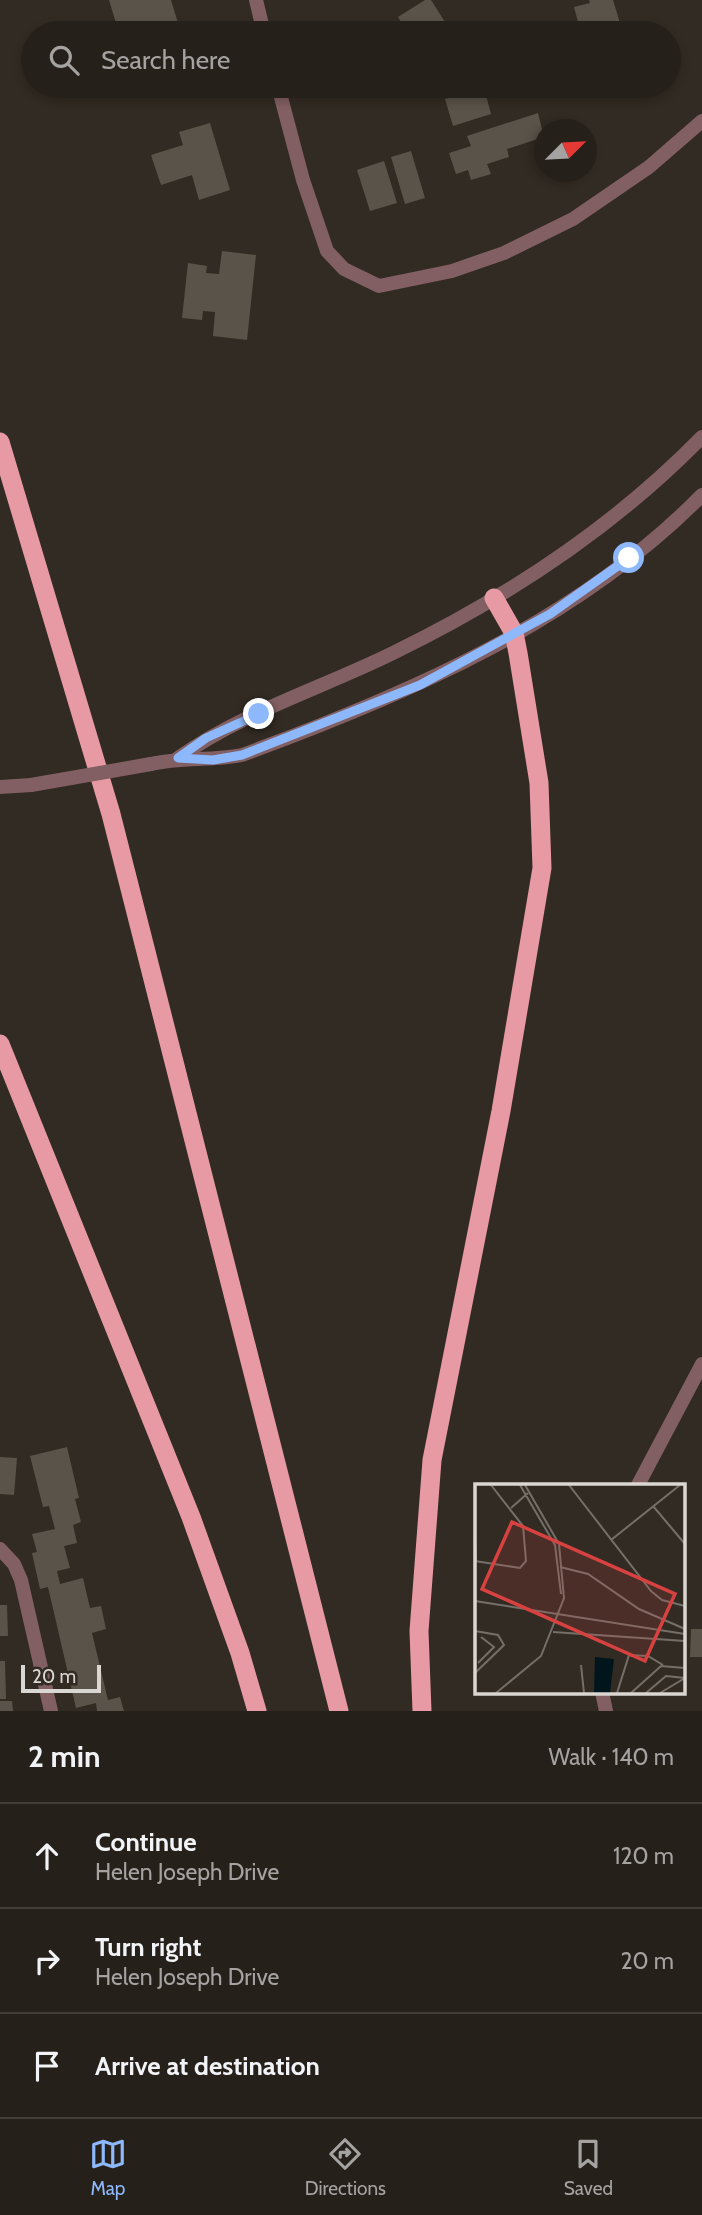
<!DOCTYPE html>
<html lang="en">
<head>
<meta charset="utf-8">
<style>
	body { margin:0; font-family:Cabin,sans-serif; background:#2e2823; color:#f1f3f6 }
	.compass { position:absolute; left:534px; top:119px; width:63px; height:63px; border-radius:50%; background:#26201a; box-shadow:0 4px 10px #0003; rotate:66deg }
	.scale { position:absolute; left:21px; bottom:18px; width:80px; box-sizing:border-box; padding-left:7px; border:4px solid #dad6d1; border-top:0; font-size:19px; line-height:24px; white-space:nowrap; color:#dad6d1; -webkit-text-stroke:5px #322b23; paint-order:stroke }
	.stop { position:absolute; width:21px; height:21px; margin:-16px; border:5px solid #8db9fc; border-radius:50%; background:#fff }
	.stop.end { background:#8db9fc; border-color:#fff; box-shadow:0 2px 7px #0008 }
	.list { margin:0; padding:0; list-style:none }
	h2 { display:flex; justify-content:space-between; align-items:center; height:91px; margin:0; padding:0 28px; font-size:30px }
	h2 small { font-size:23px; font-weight:400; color:#a4a3a2 }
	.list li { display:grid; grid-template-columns:46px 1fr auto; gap:21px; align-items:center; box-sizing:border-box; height:105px; padding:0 28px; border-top:2px solid #423e39 }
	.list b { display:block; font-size:26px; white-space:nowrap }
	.list p { margin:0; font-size:23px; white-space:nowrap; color:#a4a3a2 }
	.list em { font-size:23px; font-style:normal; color:#a4a3a2 }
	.icon { flex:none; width:38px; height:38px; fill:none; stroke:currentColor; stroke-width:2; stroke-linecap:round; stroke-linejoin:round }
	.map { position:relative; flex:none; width:702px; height:1711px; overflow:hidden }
	.search { position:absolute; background:#26201a; box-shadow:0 4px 10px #0003; left:21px; right:21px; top:21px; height:77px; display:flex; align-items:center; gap:18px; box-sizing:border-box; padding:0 24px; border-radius:38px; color:#a4a3a2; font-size:26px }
	.sheet { height:406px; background:#26201a }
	nav { display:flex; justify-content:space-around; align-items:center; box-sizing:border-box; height:98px; border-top:2px solid #423e39; background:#26201a; font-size:19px; color:#a4a3a2 }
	nav a { display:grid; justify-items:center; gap:4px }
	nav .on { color:#8db9fc }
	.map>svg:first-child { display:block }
	.building { fill:#5a5349 }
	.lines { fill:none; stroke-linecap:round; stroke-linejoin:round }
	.minor { stroke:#825f63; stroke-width:14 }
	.tertiary { stroke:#825f63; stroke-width:14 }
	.trunk { stroke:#e79aa3; stroke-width:19 }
	.tertiary-bridge { stroke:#825f63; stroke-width:14 }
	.route { stroke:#8db9fc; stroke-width:9 }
	.inset-road { fill:none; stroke:#756f69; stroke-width:2 }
	.view { fill:#d74241; fill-opacity:0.15; stroke:#d74241; stroke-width:3.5 }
	.inset-edge { fill:none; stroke:#dad6d1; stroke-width:3.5 }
</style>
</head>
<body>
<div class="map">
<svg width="702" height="1711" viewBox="0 0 702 1711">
	<rect width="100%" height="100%" fill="#322b23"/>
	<g class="building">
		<polygon points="109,0 171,0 181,33 119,33"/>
		<polygon points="425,0 431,0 452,33 408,33 398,17"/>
		<polygon points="589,0 613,0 623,33 581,33 574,7 590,3"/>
		<polygon points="602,86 631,86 631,87 604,94"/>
		<polygon points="484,88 491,114 453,126 445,99"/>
		<polygon points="538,113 544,137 507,149 509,157 487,164 491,174 471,180 468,170 456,174 449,153 471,146 467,136"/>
		<polygon points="210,123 230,190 199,200 192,175 161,185 151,155 183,145 179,132"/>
		<polygon points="411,151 425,198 405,204 391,157"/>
		<polygon points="384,161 397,203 370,211 357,170"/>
		<polygon points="222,251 256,255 247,340 213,336 215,312 203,311 202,320 182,318 188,263 207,266 206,273 219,274"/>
		<polygon points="67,1447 79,1498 75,1499 81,1522 73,1525 77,1543 64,1546 70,1568 57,1571 60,1584 83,1578 90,1608 101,1606 106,1629 92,1633 108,1700 120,1697 124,1711 97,1711 96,1703 76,1708 48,1587 40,1589 32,1553 37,1552 32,1534 55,1529 49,1506 43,1507 30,1456"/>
		<polygon points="0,1457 17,1458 14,1495 0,1494"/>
		<polygon points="0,1605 7,1605 8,1636 0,1636"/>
		<polygon points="691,1629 702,1629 702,1657 690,1657"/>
		<polygon points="0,1661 5,1661 6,1699 0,1699"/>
		<polygon points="0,1701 12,1701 13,1711 0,1711"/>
	</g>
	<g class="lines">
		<g class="minor">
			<polyline points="256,0 264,33"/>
			<polyline points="278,86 303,180 327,251 344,269 379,286 452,271 504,253 573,219 649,167 702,121"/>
			<polyline points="638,1485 702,1364"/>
			<polyline points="0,1549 14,1564 21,1580 51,1711"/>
			<polyline points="602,1692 606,1711"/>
		</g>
		<g class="tertiary">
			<path d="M178 758C243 712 322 688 393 653 506 598 614 527 702 437"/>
			<path d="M151 764C181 757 211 761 242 755 406 695 577 622 702 495"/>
			<polyline points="0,787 31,785"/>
		</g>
		<g class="trunk">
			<polyline points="0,442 111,814 339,1711"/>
			<polyline points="0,1044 191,1517 240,1653 257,1711"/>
			<polyline points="422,1711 419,1631 432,1460 501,1111 542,868 539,783 518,653 514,633 494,598"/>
		</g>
		<polyline class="tertiary-bridge" points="31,785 151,764"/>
	</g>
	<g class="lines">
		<polyline class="route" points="259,714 206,738 178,758 213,760 242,755 420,685 550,614 629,558"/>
	</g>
	<g transform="translate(475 1484)">
		<rect width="210" height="210" fill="#322b23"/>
		<path d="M120 173 139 175 135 209H119Z" fill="#01151c"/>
		<path class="inset-road" d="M45 1 80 61 86 110M94 1 176 107 187 116 210 122M178 22 210 60M36 24 53 9M0 54 1 77M136 56 205 1M0 77 45 84 51 77 48 42 16 1M85 83 113 90 164 125 210 145M0 117 210 150M0 147 23 151 29 161 0 189M78 148 210 157M3 179 19 163 6 153M106 181 109 209M21 209 66 172 89 114 84 60 50 1M142 209 154 171 173 172 188 181M156 209 186 182 210 184M171 209 191 192 210 194M185 209 210 194"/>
		<path class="view" d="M37 38 200 110 170 177 7 105Z"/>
		<rect width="210" height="210" class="inset-edge"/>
	</g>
</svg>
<svg class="compass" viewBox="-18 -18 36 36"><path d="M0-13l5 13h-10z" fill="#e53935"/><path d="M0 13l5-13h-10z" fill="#a4a3a2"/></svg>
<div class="scale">20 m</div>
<div class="stop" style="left:629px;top:558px"></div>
<div class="stop end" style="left:259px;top:714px"></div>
<div class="search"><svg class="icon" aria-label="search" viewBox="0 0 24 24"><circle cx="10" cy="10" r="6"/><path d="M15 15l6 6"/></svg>Search here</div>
</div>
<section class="sheet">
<h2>2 min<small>Walk · 140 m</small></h2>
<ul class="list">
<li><svg class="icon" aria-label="ahead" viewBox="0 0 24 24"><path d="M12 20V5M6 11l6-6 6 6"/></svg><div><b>Continue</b><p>Helen Joseph Drive</p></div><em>120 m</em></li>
<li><svg class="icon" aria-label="right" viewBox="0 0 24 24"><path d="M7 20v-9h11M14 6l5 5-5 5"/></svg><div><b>Turn right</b><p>Helen Joseph Drive</p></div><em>20 m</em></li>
<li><svg class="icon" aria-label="arrive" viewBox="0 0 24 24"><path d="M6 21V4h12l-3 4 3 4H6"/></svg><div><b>Arrive at destination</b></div></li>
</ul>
</section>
<nav>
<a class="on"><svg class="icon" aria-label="map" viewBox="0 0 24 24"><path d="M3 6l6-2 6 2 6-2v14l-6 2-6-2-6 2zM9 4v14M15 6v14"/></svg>Map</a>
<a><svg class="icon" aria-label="directions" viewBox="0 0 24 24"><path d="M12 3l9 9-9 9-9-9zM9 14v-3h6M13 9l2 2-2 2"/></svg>Directions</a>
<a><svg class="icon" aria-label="saved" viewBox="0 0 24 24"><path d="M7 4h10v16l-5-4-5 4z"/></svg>Saved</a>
</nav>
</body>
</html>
